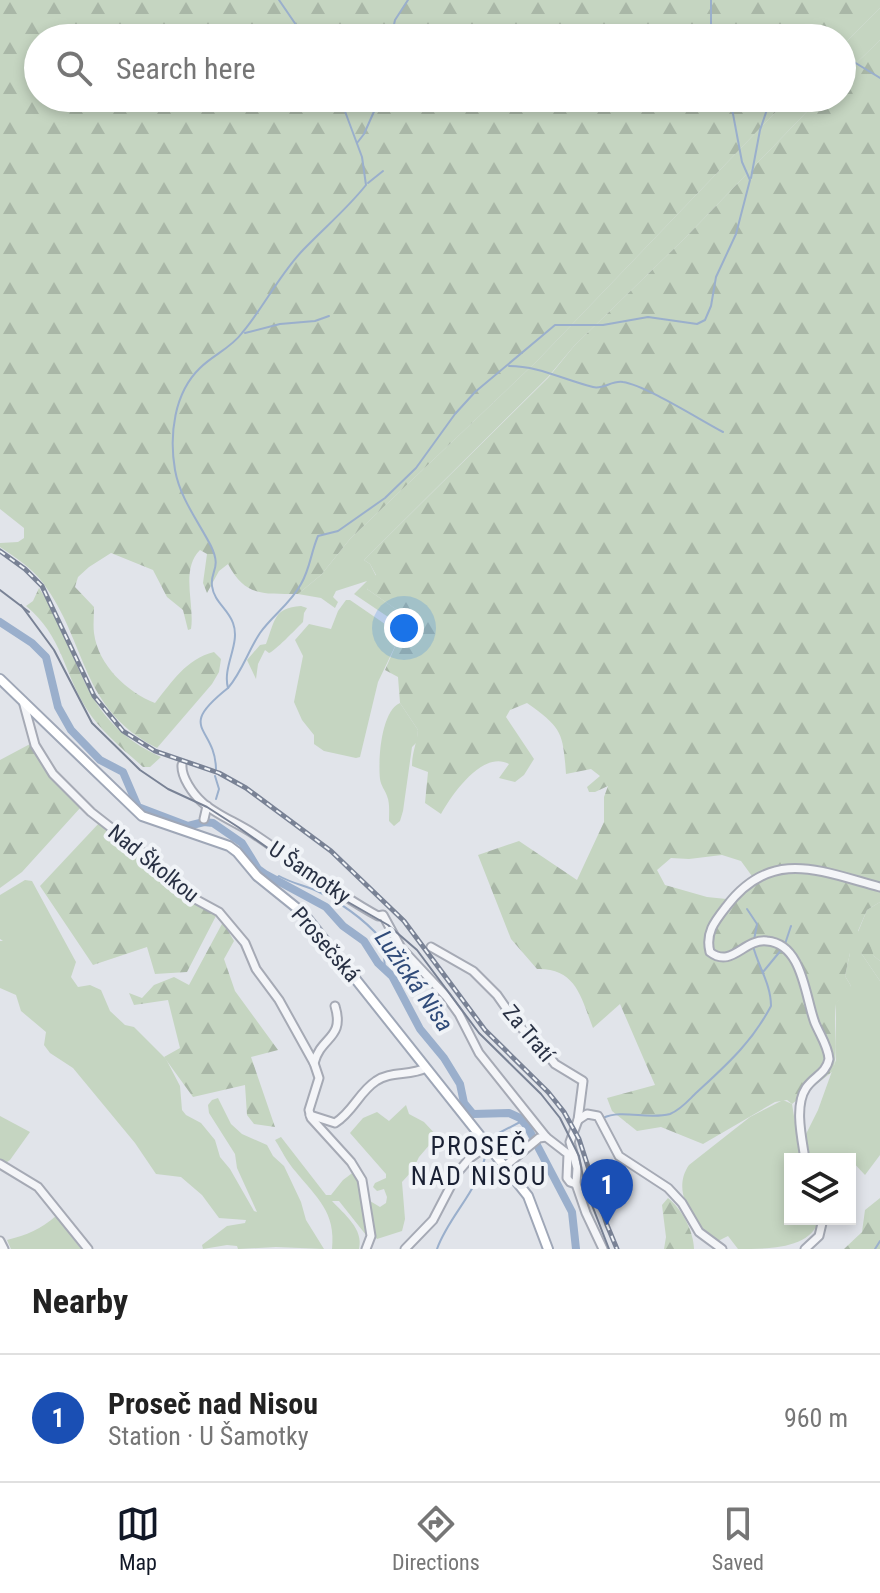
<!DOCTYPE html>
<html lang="en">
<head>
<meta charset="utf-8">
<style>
	body { margin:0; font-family:"Roboto Condensed",sans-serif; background:#f2f2f2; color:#222 }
	.controls { position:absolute; right:24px; bottom:24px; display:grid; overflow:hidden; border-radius:0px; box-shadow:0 4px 12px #0003 }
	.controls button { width:72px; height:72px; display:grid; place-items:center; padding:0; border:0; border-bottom:2px solid #e0e0e0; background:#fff; color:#222; font:40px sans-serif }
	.you { position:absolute; left:404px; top:628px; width:28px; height:28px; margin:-20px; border:6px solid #fff; border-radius:50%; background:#1a73e8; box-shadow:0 0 0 12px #1a73e833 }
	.badge { display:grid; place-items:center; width:52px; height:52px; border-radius:50%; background:#111827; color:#fff; font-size:26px; font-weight:700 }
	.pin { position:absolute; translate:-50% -66px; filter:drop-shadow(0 2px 4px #0008) }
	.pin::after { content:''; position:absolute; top:42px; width:28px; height:24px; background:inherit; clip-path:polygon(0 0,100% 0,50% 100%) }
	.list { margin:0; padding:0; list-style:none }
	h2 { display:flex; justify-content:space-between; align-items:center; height:104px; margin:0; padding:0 32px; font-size:34px }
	h2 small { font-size:26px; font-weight:400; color:#767676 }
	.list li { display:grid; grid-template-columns:52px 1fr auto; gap:24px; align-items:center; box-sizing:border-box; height:128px; padding:0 32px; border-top:2px solid #e0e0e0 }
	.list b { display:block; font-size:30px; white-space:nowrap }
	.list p { margin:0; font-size:26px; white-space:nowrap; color:#767676 }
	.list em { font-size:26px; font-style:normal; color:#767676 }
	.icon { flex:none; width:44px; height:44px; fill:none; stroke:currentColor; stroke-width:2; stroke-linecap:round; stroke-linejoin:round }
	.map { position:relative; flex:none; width:880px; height:1249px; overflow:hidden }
	.search { position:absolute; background:#fff; box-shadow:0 4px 12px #0003; left:24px; right:24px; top:24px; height:88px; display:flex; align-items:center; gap:20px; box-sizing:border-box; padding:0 28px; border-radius:44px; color:#767676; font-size:30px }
	.sheet { height:232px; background:#fff }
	nav { display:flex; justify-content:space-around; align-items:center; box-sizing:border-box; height:112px; border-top:2px solid #e0e0e0; background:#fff; font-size:22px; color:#767676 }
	nav a { display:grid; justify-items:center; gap:4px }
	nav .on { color:#111827 }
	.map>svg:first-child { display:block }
	.grass { fill:#c5d5c1 }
	.forest { fill:url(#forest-firs); fill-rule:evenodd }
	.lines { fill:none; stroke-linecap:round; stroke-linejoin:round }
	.stream { stroke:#9aafcc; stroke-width:2 }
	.river { stroke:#9aafcc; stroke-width:8 }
	.minor-casing { stroke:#a6aab5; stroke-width:11 }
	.major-casing { stroke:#9fa7b7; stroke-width:12 }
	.minor { stroke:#f4f5f8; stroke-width:7 }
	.major { stroke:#fff; stroke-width:8 }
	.tram { stroke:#798295; stroke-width:2 }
	.rail-casing { stroke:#798295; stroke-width:5 }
	.rail { stroke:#f0f3f7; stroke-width:2; stroke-dasharray:6; stroke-linecap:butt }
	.labels { text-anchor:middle; stroke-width:8; stroke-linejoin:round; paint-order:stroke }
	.street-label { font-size:22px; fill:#283043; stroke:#f0f3f7 }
	.water-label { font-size:24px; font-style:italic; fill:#304b79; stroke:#f0f3f7 }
	.quarter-label { font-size:26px; letter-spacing:2px; fill:#1a2134; stroke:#f0f3f7 }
</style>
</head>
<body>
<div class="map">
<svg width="880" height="1249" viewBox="0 0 880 1249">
	<defs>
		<pattern id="forest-firs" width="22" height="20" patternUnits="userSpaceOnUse" patternTransform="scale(2)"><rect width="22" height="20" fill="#c5d5c1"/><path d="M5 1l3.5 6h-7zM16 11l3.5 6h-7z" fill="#a9b7a7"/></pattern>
	</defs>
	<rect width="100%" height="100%" fill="#e1e4ea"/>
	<g class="grass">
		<polygon points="880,8 880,40 842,77 842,46"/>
		<polygon points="789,98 820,98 686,237 574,346 548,377 364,560 370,564 376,576 367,589 397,610 410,625 400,625 354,594 367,581 336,591 333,597 338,602 335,608 321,598 298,594 321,575 350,539 537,361"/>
		<polygon points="346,600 350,600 398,633 398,640 378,682 360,757 356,758 324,751 314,744 314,735 302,720 294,702 303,656 295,640 309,624 331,629 338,611"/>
		<path d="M301 606 307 608 304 613 303 622C296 629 275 651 269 653L265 650 258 664 256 679 247 660 260 645 266 644C275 621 273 608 301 606Z"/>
		<path d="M400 703 418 730 417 742 412 747 403 811 400 821 394 826 389 821C389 813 390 803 387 796 385 790 381 786 380 779 378 760 381 711 400 703Z"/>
		<polygon points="25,880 32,881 76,962 71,977 78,987 90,985 101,990 110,1011 125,1025 134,1027 166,1059 180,1086 182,1110 186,1115 201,1123 215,1140 220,1157 230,1169 254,1211 257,1212 237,1168 235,1154 209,1113 208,1105 212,1100 218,1098 231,1124 242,1134 267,1145 273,1156 284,1166 301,1202 306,1220 324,1249 276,1247 238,1249 237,1246 227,1245 203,1249 202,1245 227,1226 245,1223 246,1220 219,1218 202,1195 181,1177 156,1174 135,1143 73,1068 50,1053 44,1045 46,1032 21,1011 16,995 0,988 0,941 3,941 0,939 0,895"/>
		<polygon points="880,902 880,961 874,956 858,932 867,910"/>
		<polygon points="850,953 861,953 880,981 880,1155 865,1175 850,1159 808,1159 806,1134 818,1110 836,1060 836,1003 851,986 845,976"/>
		<path d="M783 1100 792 1104 801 1159H790V1219H819C812 1249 768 1249 738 1249L728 1236 716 1242C695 1225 670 1192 689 1165L750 1117Z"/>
		<polygon points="406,1105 409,1114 424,1122 437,1136 419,1157 412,1171 402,1182 405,1219 402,1231 377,1239 373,1235 370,1201 380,1207 386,1203 387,1197 384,1189 377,1191 373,1187 375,1183 386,1178 386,1174 350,1133 363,1118 377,1112 389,1121"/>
		<polygon points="0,1116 30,1132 10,1160 4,1164 0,1162"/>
		<path d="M281 1137 326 1195H331L343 1180 355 1171 360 1180 369 1234 366 1235 339 1201H332C344 1214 364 1229 359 1249H332C336 1212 317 1198 296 1172 287 1162 282 1151 275 1140Z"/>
		<path d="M56 1216 81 1249H11L7 1240C27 1235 41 1229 56 1216Z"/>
	</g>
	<g class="forest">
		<path d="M0 0H880V8L842 46V38H38V98H789L537 361 350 539 321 575 298 594C264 593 246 598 228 564L219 571 207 593 203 583 207 554 200 550C180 570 195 604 191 629L188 630 183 610 167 597 153 570 111 553 89 567 78 577 75 587 94 607C94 616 93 625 94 633 98 665 127 692 155 703 172 682 186 659 214 652L221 659 219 672 212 684 157 748C79 708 88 643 43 583 31 567 16 558 0 547V543L18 542 24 538V528L0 509Z"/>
		<path d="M880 40V902L867 910 858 931 867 937 874 956 880 961V981L861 953H850L845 976 851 986C848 1000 841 996 836 1004 833 1027 839 1049 833 1071L792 1104 787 1100 775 1102 703 1144 661 1127 637 1131 612 1111 607 1098 655 1085 620 1004 593 1028C581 997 576 968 537 969L511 939 478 855 519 841 577 880 604 822V797L608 786 595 792H589L587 787 600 776 591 769 566 774C563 732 562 728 527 703L510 710 506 717 534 759 524 775 515 782 499 778 509 764C483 750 453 793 441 814L425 803 428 772 412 766C412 752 417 743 418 730L400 703 398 677 385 670 398 640 410 625 397 610 367 589 369 581 376 575 370 564 364 560 548 378 574 346 686 237 820 98H842V77ZM722 855 741 861 757 883 736 900 707 897 665 885 657 870 671 858 689 859Z"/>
		<path d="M39 588C83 655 78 719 161 757L150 767H143C123 749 100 731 86 708 63 671 63 637 26 606L33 601Z"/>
		<polygon points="30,744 56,782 81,807 22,872 0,888 0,760"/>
		<polygon points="100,822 158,869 185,898 217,914 187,972 155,974 147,947 93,965 40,886"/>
		<polygon points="223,922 234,941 224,959 235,991 278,1050 251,1057 275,1127 254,1124 247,1115 245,1085 193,1097 164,1057 180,1048 168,1000 134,1005 129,993 142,998 154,985 174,977 189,985"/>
		<path d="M668 1198C682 1209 694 1232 694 1249H664L666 1237 662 1205Z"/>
		<polygon points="880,1198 880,1249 844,1249 862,1232 865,1210"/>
	</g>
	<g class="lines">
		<g class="stream">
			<polyline points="279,0 305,38"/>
			<polyline points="391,38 395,20 408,0"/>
			<polyline points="711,38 711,0"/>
			<polyline points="842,60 854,62 880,78"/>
			<polyline points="357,143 364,134 380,98"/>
			<polyline points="751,178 760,130 771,98"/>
			<polyline points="368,183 383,171"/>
			<polyline points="245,333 280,324 315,321 329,316"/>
			<path d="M509 366C539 366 564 380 593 387 603 390 612 380 623 382 645 385 700 420 723 432"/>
			<path d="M228 688C242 672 248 651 260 633 272 616 291 603 301 584 310 569 311 552 318 536L338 531 385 498 416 468 455 414 475 392 555 325H603L648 317 697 324 705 320 711 306 716 277 736 234 750 180 742 162 730 98"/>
			<path d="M216 769C215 725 175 730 228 688 222 666 241 644 233 623 228 609 214 602 212 586 210 570 222 569 211 546 198 521 180 498 175 470 169 435 174 393 200 368 213 355 231 348 242 333 264 307 279 275 303 250 324 228 347 209 366 185L362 157 340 98"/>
			<polyline points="215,776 219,789 216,799"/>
			<path d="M275 880 279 876C293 884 308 886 321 893 346 906 371 925 388 947L384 956 385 969"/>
			<polyline points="747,909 757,924 754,940"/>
			<polyline points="785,944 791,926"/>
			<polyline points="763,972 782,949"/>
			<path d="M603 1118C622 1109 648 1120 670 1114 680 1110 687 1102 694 1095 725 1066 751 1044 771 1006 771 984 758 966 753 946"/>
			<polyline points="491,1142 497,1134 522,1121"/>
			<path d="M437 1249C449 1215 481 1189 486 1151"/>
			<polyline points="875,1249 880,1241"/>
		</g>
		<polyline class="river" points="0,622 32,643 46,657 58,707 71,730 100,760 123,772 138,807 188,826 204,822 213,823 242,843 258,869 265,874 326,907 343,926 364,941 378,963 392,976 420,1029 444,1058 460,1084 464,1103 473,1114 509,1113 520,1118 527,1126 572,1212 576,1249"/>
		<defs>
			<g id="minor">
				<polyline points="23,701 35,745 53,774 91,812 160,866 184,893 219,912 245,943 256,969 279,1000 314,1063 319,1078 309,1110 311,1118 351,1162 362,1180 371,1236 366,1249"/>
				<path d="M182 765C181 777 193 794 202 802 216 815 238 823 254 834 296 862 334 892 378 916L383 915 401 948 446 996 459 1014 479 1053 546 1137 568 1154 567 1178 570 1182 576 1184"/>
				<polyline points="204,819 207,806"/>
				<polyline points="431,947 473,971 497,995 518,1025 541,1046 555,1064 583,1081 578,1120 570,1142 577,1168 576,1184 586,1213 603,1249"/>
				<path d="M314 1063C321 1036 345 1039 335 1006"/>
				<path d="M310 1115 335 1123C353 1112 359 1092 376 1081 390 1071 410 1076 426 1068"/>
				<polyline points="578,1120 587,1114 598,1116 619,1156 668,1188 682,1203 699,1232 722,1249"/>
				<path d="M805 1159C802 1139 794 1106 806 1088 814 1076 826 1074 829 1059 828 1046 820 1035 815 1023 805 997 803 944 767 941 744 938 732 969 710 952 705 933 715 921 726 907 771 847 820 871 880 887"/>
				<polyline points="0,1164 38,1187 88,1249"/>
				<polyline points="504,1167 539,1138 546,1137"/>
				<polyline points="0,1241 4,1249"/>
				<polyline points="405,1249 433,1220 458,1172 470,1158 487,1146"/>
				<polyline points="805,1249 819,1236 823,1219"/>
			</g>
			<polyline id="major" points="0,679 142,816 229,846 237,852 257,876 303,913 528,1196 548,1249"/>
		</defs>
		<use href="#minor" class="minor-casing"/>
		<use href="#major" class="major-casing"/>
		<use href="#minor" class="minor"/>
		<use href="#major" class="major"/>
		<g class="tram">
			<polyline points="0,590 29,612"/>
			<polyline points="21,605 54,650 92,723 140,770 168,789 207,807 238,827 327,890 388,925 417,950 479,1033 541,1094 560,1118 579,1156 585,1187 609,1249"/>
		</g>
		<defs>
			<polyline id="rail" points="0,551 25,569 42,586 94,696 123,731 155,751 219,773 246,788 331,851 404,921 485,1030 548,1092 564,1112 579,1139 607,1225 617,1249"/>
		</defs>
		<use href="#rail" class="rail-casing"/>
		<use href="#rail" class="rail"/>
	</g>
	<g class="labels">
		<g class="street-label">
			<text transform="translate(154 863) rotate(39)" y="8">Nad Školkou</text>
			<text transform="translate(310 872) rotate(34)" y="8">U Šamotky</text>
			<text transform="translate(326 944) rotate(49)" y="8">Prosečská</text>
			<text transform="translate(529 1033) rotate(50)" y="8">Za Tratí</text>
		</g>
		<g class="water-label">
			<text transform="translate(414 981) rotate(55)" y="8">Lužická Nisa</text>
		</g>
		<g class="quarter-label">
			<text x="479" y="1155">PROSEČ<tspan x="479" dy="30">NAD NISOU</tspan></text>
		</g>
	</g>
</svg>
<div class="controls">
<button><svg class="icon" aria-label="layers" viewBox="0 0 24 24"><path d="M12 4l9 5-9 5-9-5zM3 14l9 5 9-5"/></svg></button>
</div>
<div class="you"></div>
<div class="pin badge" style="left:607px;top:1225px;background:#1a4fb4">1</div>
<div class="search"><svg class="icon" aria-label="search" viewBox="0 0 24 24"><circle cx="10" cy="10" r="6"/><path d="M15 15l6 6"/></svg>Search here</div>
</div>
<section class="sheet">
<h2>Nearby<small></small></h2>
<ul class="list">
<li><span class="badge" style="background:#1a4fb4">1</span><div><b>Proseč nad Nisou</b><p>Station · U Šamotky</p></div><em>960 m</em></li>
</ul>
</section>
<nav>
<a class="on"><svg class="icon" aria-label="map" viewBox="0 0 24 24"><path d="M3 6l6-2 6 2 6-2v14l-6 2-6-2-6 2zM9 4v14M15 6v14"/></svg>Map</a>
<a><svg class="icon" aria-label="directions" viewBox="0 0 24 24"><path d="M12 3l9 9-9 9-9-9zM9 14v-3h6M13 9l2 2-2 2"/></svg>Directions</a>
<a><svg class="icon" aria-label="saved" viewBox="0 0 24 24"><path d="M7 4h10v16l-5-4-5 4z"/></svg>Saved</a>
</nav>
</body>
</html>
